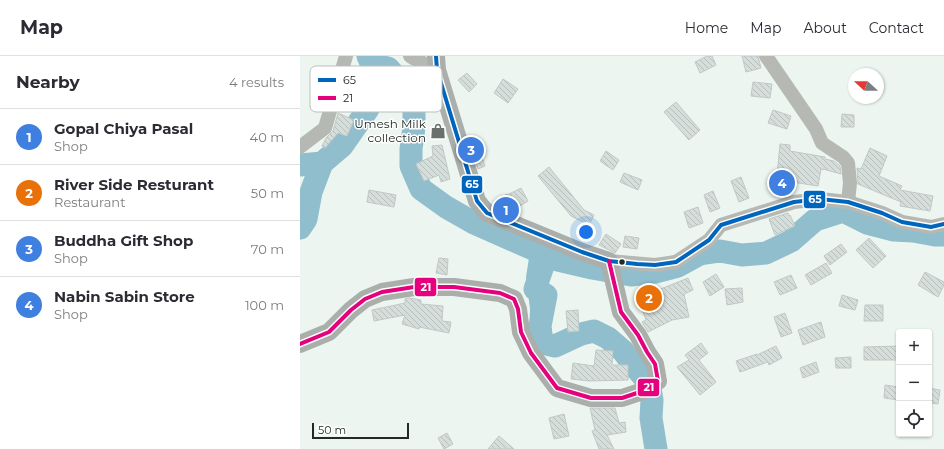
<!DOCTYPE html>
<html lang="en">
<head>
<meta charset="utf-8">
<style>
	body { margin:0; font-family:Montserrat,sans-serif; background:#f7f7f7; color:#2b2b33 }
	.controls { position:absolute; right:12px; bottom:12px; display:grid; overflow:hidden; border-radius:4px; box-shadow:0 1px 3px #0004 }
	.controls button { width:36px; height:36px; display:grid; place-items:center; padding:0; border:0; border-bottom:1px solid #e1e1e2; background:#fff; color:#2b2b33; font:20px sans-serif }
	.compass { position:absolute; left:548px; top:12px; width:36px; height:36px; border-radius:50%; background:#fff; box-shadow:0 1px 3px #0004; rotate:291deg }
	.scale { position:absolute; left:12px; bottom:10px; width:97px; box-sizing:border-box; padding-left:4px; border:2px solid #232a25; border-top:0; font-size:11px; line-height:14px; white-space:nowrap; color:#232a25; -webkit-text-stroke:3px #fff; paint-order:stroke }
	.you { position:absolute; left:286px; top:176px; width:14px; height:14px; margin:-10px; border:3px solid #fff; border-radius:50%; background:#1a73e8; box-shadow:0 0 0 6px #1a73e833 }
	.badge { display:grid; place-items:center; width:26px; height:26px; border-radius:50%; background:#7c3aed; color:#fff; font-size:13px; font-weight:700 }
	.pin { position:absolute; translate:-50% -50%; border:2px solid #fff; box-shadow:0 1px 4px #0006 }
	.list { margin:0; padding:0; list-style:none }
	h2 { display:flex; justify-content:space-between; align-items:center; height:52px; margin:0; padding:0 16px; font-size:17px }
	h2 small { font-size:13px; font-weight:400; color:#7c7c81 }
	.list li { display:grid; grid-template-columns:26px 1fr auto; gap:12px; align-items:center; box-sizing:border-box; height:56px; padding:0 16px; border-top:1px solid #e1e1e2 }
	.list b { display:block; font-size:15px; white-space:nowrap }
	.list p { margin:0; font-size:13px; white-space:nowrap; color:#7c7c81 }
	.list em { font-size:13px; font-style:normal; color:#7c7c81 }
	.icon { flex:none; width:22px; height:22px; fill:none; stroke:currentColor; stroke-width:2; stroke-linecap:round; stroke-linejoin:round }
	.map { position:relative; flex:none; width:644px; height:393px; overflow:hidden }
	header { display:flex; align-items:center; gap:24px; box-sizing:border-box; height:56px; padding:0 20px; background:#fff; border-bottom:1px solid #e1e1e2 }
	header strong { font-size:19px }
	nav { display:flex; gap:22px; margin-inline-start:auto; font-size:14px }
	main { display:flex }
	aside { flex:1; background:#fff }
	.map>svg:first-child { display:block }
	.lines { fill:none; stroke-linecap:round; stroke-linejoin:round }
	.stream { stroke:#90becd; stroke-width:4 }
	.river { stroke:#90becd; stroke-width:23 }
	.building { fill:url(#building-back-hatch); stroke:#c1c8c6 }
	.minor { stroke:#b6b8b4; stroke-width:14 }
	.major { stroke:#abafab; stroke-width:18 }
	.bus-1-casing { stroke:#fff; stroke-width:7 }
	.bus-2-casing { stroke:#fff; stroke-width:7 }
	.bus-1 { stroke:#0065bd; stroke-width:4 }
	.bus-2 { stroke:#e5007d; stroke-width:4 }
	.bus-dot { fill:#232a25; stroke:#fff; stroke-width:1.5 }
	.labels { text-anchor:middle; stroke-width:3; stroke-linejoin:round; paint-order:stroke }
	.poi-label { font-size:12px; fill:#232a25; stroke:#fff; text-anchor:end }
	.key { fill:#fff; stroke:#bdbfbe; stroke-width:1 }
	.key-label { font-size:11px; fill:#232a25 }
	.line-badge { stroke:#fff; stroke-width:1.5 }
	.badge-label { font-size:11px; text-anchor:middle; font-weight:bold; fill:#fff }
</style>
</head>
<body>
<header>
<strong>Map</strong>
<nav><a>Home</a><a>Map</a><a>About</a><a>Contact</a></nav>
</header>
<main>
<aside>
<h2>Nearby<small>4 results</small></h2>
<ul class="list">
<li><span class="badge" style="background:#3f7fe0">1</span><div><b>Gopal Chiya Pasal</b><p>Shop</p></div><em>40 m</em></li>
<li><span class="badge" style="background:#e8710a">2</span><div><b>River Side Resturant</b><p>Restaurant</p></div><em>50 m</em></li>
<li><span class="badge" style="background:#3f7fe0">3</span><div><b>Buddha Gift Shop</b><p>Shop</p></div><em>70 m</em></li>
<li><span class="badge" style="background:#3f7fe0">4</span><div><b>Nabin Sabin Store</b><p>Shop</p></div><em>100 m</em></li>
</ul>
</aside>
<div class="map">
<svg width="644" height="393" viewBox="0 0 644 393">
	<defs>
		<pattern id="building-back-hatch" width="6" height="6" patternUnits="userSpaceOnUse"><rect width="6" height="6" fill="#d6dedb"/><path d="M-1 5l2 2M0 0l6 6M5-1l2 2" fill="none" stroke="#b7bfbc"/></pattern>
	</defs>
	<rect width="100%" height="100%" fill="#ecf5ef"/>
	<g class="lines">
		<g class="stream">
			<polyline points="228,190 231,202 228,221 232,253 231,282 240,291 257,287 281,276 297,272 313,278 344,311"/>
			<polyline points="352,393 361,342"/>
		</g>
		<g class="river">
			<polyline points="72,9 88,12 105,31 114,50 114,71 111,93 111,110 121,133 146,151 174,167 258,204 292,212 331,219 355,216 378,210 400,198 420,195 442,199 466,197 491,185 515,164 543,155 567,167 594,174 613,175 635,179 644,179"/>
			<polyline points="0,109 22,107 42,90 68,53 72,9 68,0"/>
			<polyline points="0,172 6,163 11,136 22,107"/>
			<polyline points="245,198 245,204 235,233 246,239 240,270 242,287 255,290 281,278 294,275 308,282 323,295 335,311 349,327 352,344 351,362 356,393"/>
		</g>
	</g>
	<g class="building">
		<polygon points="407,0 412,0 416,9 400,17 395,6"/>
		<polygon points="442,0 458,0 461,12 446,16"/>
		<polygon points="167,17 177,28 169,36 158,24"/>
		<polygon points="203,23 218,33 208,47 194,37"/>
		<polygon points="453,26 472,28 470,42 451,40"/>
		<polygon points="376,46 400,74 389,84 364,56"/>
		<polygon points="473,54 491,60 487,73 468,67"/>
		<polygon points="38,57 54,64 47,80 38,77 25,92 22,90 26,82 33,75"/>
		<polygon points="542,58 554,59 554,71 541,71"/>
		<polygon points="176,85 185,110 178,113 170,87"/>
		<polygon points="480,88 490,89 490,95 525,101 525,103 534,105 540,110 541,118 523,113 523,114 521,113 518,130 492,126 493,131 474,133 473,121 477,120"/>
		<polygon points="142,89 150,123 141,126 139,119 124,125 116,108 133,100 132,90"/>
		<polygon points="570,92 587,100 579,120 602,130 600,134 633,140 630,155 600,150 601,146 558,128 557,112 561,113"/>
		<polygon points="306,95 319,104 313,114 300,105"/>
		<polygon points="249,111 284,154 294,159 289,169 271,160 238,120"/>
		<polygon points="324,117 342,124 338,134 320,126"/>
		<polygon points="441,121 449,142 439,146 431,125"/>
		<polygon points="221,132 228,145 211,156 200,151 196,145 207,138 207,139"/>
		<polygon points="69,134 96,139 94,151 67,146"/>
		<polygon points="413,135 420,152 410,156 404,139"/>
		<polygon points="398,151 403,167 389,172 384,156"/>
		<polygon points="488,157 489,160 490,159 495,170 475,179 469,163"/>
		<polygon points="306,178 321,188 315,197 299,189"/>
		<polygon points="325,180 339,182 337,193 323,191"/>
		<polygon points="569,182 586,200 573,212 556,194"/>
		<polygon points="541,188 547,196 530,209 524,200"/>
		<polygon points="139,202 148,203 147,219 136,217"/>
		<polygon points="526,207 532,217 511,229 505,219"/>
		<polygon points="625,216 644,226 644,229 638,241 618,229"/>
		<polygon points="416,218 424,231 410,240 403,226"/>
		<polygon points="491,219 497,232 480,239 474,226"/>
		<polygon points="388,222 393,234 384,238 389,261 372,264 348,276 342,266 346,264 337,240 358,233 358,234"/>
		<polygon points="442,232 443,246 427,249 425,233"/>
		<polygon points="542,239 558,244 555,254 539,250"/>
		<polygon points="109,242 121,244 121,248 143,250 142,265 151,266 149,277 119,271 119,273 102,268 105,259 74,265 72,254 105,247 105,243"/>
		<polygon points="565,249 583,249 583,265 564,265"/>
		<polygon points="278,254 279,275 268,276 266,255"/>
		<polygon points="485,257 492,277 481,281 474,261"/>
		<polygon points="521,266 525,281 503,289 498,274"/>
		<polygon points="401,287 408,297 399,304 416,326 400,339 377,311 389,304 385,299"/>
		<polygon points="476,290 482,302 469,309 468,306 440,316 436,305 457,298 457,299"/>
		<polygon points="599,290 599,304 564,304 564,291"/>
		<polygon points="296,294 313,295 312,309 328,309 328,324 289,325 271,323 273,307 294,310"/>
		<polygon points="551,301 551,312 536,312 535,302"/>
		<polygon points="516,306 519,316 503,322 500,312"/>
		<polygon points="585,329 599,331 599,344 584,342"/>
		<polygon points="629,332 640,334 638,348 629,347"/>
		<polygon points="290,352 315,352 319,367 325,366 326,376 307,379 314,393 299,393 292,375 295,374"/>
		<polygon points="264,358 269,380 254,383 249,362"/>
		<polygon points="147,377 153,388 144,393 138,382"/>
		<polygon points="199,380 214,393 188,393"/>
	</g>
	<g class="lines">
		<g class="minor">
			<polyline points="110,0 113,2 137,14"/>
			<polyline points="466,0 516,73 522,87 543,101 548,107 550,127 548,146"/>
			<polyline points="0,91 25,72 46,0"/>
			<polyline points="309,205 355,209 376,206 409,184 421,169 494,146 520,143 548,146 582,157 602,166 631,171 644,168"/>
		</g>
		<polyline class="major" points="0,288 29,276 51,254 65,243 82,236 114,231 154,231 200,237 214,243 218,253 221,276 231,297 257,332 291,342 322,342 343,335 358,325 355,308 347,296 338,279 321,256 309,205 282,196 187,157 177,145 137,14 136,0"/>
		<defs>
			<polyline id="bus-1" points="136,0 137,14 177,145 187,157 282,196 309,205 337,208 355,209 376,206 409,184 421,169 494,146 520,143 548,146 582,157 602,166 631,171 644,168"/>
			<polyline id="bus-2" points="0,288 29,276 51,254 65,243 82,236 114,231 154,231 200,237 214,243 218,253 221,276 231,297 257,332 291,342 322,342 343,335 358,325 355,308 347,296 338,279 321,256 309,205"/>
		</defs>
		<use href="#bus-1" class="bus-1-casing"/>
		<use href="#bus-2" class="bus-2-casing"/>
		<use href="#bus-1" class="bus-1"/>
		<use href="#bus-2" class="bus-2"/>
	</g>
	<defs>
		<symbol id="shop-bare" viewBox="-9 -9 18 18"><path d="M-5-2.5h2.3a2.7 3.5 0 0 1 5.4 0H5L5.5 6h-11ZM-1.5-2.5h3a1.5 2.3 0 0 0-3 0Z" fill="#69716c" stroke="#fff" stroke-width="2.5" paint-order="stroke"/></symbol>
	</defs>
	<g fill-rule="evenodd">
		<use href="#shop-bare" x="127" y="64" width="22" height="22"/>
	</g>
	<circle class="bus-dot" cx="322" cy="206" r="3.5"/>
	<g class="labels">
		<g class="poi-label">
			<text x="126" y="72">Umesh Milk<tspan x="126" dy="14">collection</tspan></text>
		</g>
	</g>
	<rect x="10" y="10" width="132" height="46" rx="6" class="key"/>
	<rect x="18" y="22" width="18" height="4" fill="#0065bd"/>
	<rect x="18" y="40" width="18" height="4" fill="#e5007d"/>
	<g class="key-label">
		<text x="43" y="28">65</text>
		<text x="43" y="46">21</text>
	</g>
	<g class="line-badge">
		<rect x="161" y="119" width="22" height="19" rx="4" fill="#0065bd"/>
		<rect x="503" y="134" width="23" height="19" rx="4" fill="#0065bd"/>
		<rect x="114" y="221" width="23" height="20" rx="4" fill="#e5007d"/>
		<rect x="337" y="322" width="23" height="19" rx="4" fill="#e5007d"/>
	</g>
	<g class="badge-label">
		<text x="172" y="132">65</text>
		<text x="515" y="147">65</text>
		<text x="126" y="235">21</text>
		<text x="349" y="335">21</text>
	</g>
</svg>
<div class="controls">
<button>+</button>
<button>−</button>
<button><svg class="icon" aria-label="locate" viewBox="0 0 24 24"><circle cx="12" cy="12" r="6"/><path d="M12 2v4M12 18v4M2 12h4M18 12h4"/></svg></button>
</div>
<svg class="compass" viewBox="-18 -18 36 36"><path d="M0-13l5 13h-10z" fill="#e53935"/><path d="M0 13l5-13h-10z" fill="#7c7c81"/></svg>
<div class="scale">50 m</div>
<div class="you"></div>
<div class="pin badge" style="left:206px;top:154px;background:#3f7fe0">1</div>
<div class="pin badge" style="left:349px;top:242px;background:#e8710a">2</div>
<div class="pin badge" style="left:171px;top:94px;background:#3f7fe0">3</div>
<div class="pin badge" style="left:482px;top:127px;background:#3f7fe0">4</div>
</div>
</main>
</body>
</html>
